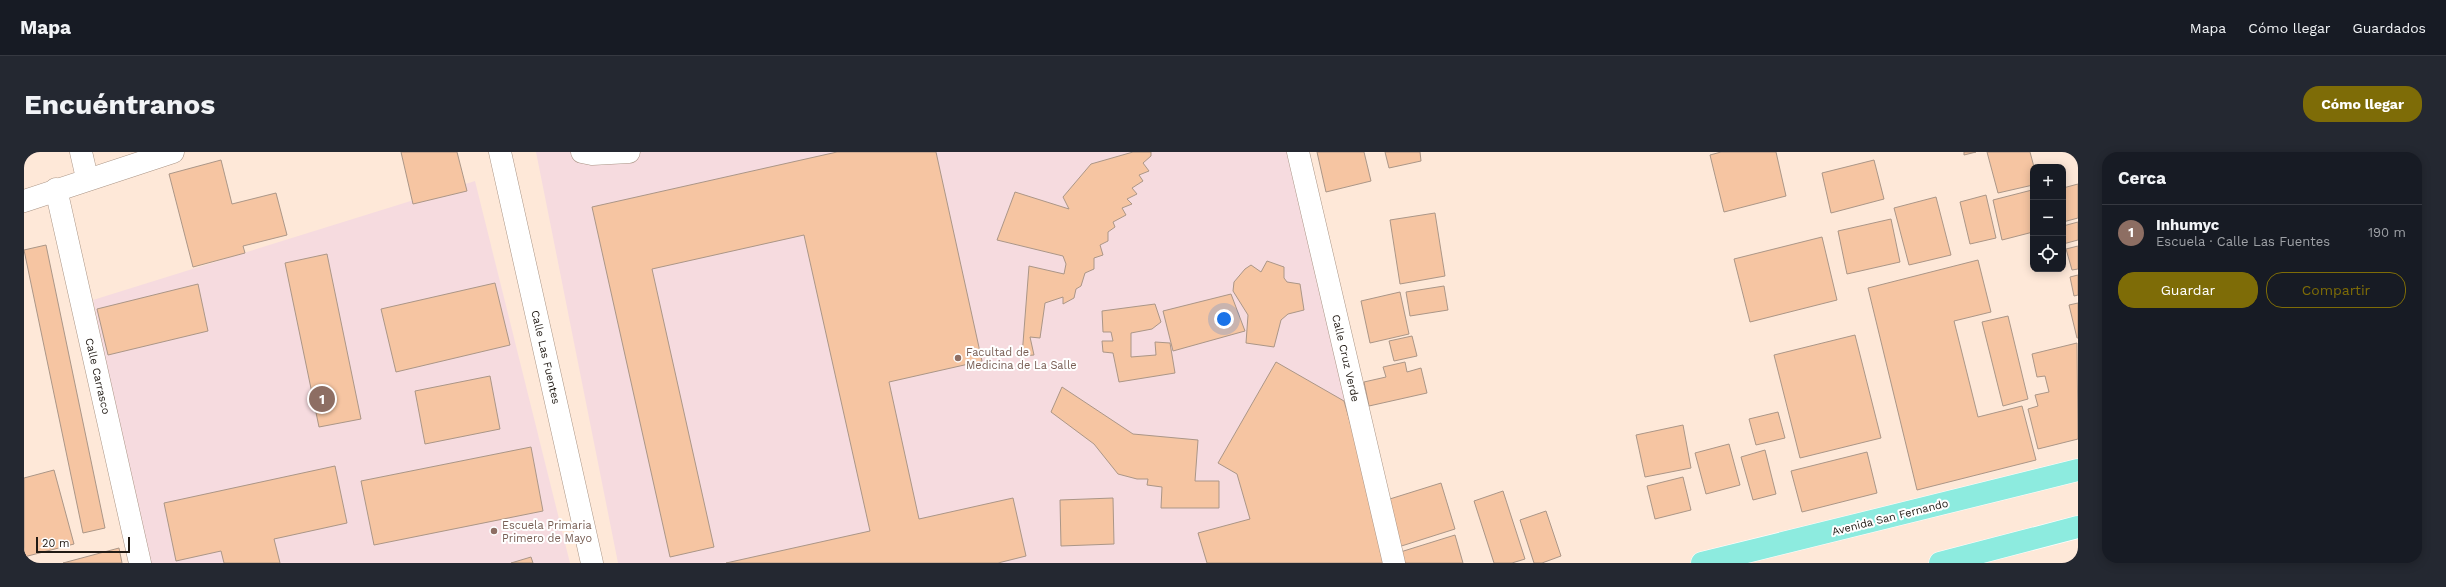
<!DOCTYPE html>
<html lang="es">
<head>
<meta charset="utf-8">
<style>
	body { margin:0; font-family:"Work Sans",sans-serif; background:#242831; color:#f1f3f6 }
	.controls { position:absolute; right:12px; top:12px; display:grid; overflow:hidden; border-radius:8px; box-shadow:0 2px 10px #0003 }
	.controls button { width:36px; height:36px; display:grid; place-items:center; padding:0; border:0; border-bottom:1px solid #363941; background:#171b24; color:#f1f3f6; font:20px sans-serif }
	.scale { position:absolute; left:12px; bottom:10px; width:94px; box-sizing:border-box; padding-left:4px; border:2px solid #211a14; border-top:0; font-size:11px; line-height:14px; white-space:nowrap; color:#211a14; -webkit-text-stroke:3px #fff; paint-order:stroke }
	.you { position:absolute; left:1200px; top:167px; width:14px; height:14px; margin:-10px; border:3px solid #fff; border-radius:50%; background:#1a73e8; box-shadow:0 0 0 6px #1a73e833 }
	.badge { display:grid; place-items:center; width:26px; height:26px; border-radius:50%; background:#7e6c07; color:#fff; font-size:13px; font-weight:700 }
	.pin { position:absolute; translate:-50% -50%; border:2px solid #fff; box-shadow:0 1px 4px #0006 }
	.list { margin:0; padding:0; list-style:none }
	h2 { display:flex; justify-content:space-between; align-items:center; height:52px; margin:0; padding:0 16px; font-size:17px }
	h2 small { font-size:13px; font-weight:400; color:#9ea1a6 }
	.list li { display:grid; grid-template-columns:26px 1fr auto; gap:12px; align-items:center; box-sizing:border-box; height:56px; padding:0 16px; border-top:1px solid #363941 }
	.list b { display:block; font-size:15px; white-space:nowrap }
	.list p { margin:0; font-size:13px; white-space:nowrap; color:#9ea1a6 }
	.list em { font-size:13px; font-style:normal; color:#9ea1a6 }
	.actions { display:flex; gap:8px; padding:12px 16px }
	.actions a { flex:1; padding:9px 0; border:1px solid #7e6c07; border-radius:16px; text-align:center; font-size:14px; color:#7e6c07 }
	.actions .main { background:#7e6c07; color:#fff }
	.icon { flex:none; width:22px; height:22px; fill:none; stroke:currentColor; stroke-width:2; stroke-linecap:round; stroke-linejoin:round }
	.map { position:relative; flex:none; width:2054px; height:411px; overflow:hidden; border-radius:16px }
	header { display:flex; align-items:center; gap:24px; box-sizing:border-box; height:56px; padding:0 20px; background:#171b24; border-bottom:1px solid #363941 }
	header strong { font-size:19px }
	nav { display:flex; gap:22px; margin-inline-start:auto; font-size:14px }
	.intro { display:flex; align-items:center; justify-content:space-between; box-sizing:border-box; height:96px; padding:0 24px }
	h1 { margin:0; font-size:28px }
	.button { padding:10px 18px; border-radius:16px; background:#7e6c07; color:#fff; font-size:14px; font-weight:700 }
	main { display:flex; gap:24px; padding:0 24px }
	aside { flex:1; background:#171b24; border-radius:16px; box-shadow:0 2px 10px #0003 }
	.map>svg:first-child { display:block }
	.education { fill:#f6dbdf }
	.building { fill:#f6c5a2; stroke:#ab9687 }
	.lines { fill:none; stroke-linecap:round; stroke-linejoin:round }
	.minor-casing { stroke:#aa9586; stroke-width:23 }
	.major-casing { stroke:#fff; stroke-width:23 }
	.minor { stroke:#fff; stroke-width:22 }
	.major { stroke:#8debdf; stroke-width:22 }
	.education-dot { fill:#8d6e63; stroke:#fff; stroke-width:1.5 }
	.labels { text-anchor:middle; stroke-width:4; stroke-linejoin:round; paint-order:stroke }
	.education-label { font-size:11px; fill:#785e54; stroke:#fff; text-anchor:start }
	.street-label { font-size:11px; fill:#211a14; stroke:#fff }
</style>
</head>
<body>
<header>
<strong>Mapa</strong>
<nav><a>Mapa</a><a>Cómo llegar</a><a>Guardados</a></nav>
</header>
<div class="intro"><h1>Encuéntranos</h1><a class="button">Cómo llegar</a></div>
<main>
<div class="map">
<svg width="2054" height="411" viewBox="0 0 2054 411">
	<rect width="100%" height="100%" fill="#fee8d8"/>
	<g class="education">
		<polygon points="512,0 1268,0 1363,411 594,411"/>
		<polygon points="451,29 546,411 124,411 69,148"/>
	</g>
	<g class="building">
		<polygon points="377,0 433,0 443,39 389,52"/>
		<polygon points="813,0 912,0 958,209 865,230 895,367 989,346 1002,404 974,411 702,411 846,379 780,83 628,117 690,395 646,405 568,55"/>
		<polygon points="1109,0 1127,0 1127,4 1119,11 1125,19 1115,23 1119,29 1108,36 1113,42 1103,47 1108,52 1098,56 1102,63 1089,70 1091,75 1084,80 1084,89 1076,93 1079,103 1070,106 1070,117 1061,121 1057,134 1052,137 1050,146 1039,152 1039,145 1021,151 1016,186 1006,185 1010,203 998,204 1005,114 1040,122 1042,112 1039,104 973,88 991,40 1045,57 1039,45 1067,12"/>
		<polygon points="1293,0 1340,0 1347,29 1302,40"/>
		<polygon points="1361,0 1396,0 1397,9 1365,16"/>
		<polygon points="1697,0 1752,0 1762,44 1700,60 1686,3"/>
		<polygon points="1940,0 1952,0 1940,3"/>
		<polygon points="1963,0 2006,0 2010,15 2009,33 1974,41"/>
		<polygon points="197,8 208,52 252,41 263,83 219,94 221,101 169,115 145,22"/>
		<polygon points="1850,8 1860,47 1807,61 1798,21"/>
		<polygon points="2054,32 2054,66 2039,70 2039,36"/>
		<polygon points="2008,38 2009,80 1978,88 1969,48"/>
		<polygon points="1962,43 1972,86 1946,92 1936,50"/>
		<polygon points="1912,45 1927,103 1885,113 1870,56"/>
		<polygon points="1411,61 1421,124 1376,132 1366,68"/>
		<polygon points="1867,67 1876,110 1823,122 1814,79"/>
		<polygon points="2054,70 2054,88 2039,92 2039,74"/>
		<polygon points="1798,85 1813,148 1726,170 1710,107"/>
		<polygon points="22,93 81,376 59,381 0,98"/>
		<polygon points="2054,94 2054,117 2048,118 2042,97"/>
		<polygon points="303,102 337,267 295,275 261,111"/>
		<polygon points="1954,108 1967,160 1930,169 1954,265 1998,254 2012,308 1893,338 1844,136"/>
		<polygon points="1243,109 1260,115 1260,126 1263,130 1276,132 1280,158 1264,162 1257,168 1250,195 1222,191 1224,163 1209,139 1210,130 1221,117 1227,113 1237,120"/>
		<polygon points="2054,123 2054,143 2050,144 2046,125"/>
		<polygon points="471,131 486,193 372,220 357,157"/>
		<polygon points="174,132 184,179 84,203 73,157"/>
		<polygon points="1420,134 1424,158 1386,164 1382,140"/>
		<polygon points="1376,140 1385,182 1346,191 1337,149"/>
		<polygon points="1207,142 1221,179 1149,199 1139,159"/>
		<polygon points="2054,151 2054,186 2053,186 2045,153"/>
		<polygon points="1131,152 1137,170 1128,177 1107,181 1107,205 1132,203 1131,190 1146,191 1151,221 1095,230 1089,201 1079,200 1078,189 1089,189 1087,180 1079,180 1078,159"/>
		<polygon points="1984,164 2004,247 1979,254 1958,170"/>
		<polygon points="1831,183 1857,286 1776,306 1750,203"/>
		<polygon points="1388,184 1393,204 1370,209 1365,189"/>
		<polygon points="2053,191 2054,287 2014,297 2004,257 2014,254 2011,243 2025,240 2021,224 2013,225 2008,202"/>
		<polygon points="1252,210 1320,249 1367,411 1183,411 1174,381 1226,367 1213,322 1194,311"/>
		<polygon points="1381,210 1383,220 1397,216 1403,241 1345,254 1340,230 1362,225 1359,215"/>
		<polygon points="466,224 476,277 401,292 391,239"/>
		<polygon points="1038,235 1109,282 1174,288 1171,329 1195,329 1195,356 1137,356 1138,335 1123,333 1124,327 1113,327 1094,322 1070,292 1027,260"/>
		<polygon points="1754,260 1761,286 1732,293 1725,267"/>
		<polygon points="1659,273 1667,316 1621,325 1612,283"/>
		<polygon points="1705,292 1716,333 1682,342 1671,301"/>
		<polygon points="507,295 519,359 350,393 337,329"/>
		<polygon points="1741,298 1752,342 1729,348 1717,305"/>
		<polygon points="1843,300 1853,341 1778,360 1767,319"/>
		<polygon points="311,314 323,371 250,387 256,411 200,411 197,399 152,409 140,351"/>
		<polygon points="30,318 50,392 0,405 0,326"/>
		<polygon points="1659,325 1667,358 1631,367 1623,334"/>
		<polygon points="1417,331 1431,377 1368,397 1353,351"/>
		<polygon points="1479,339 1501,407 1488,411 1470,411 1450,349"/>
		<polygon points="1089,346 1090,392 1037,394 1036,348"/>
		<polygon points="1522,359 1537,404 1518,411 1510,411 1496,368"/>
		<polygon points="1431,383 1439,411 1373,411 1370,402"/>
		<polygon points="95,396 98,411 39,411"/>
		<polygon points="507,405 509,411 487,411"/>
	</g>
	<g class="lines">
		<defs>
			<g id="minor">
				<polyline points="57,0 63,26"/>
				<polyline points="476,0 568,411"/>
				<polyline points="558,0 568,2 605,0"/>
				<polyline points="1274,0 1370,411"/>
				<polyline points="32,37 116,411"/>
				<polyline points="0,49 149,0"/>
			</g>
			<g id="major">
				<polyline points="1678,411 2054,318"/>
				<polyline points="1916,411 2054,375"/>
			</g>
		</defs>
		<use href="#minor" class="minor-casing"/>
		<use href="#major" class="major-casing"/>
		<use href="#minor" class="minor"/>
		<use href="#major" class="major"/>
	</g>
	<g class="education-dot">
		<circle cx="934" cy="206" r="4"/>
		<circle cx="470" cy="379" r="4"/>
	</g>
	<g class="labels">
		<g class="education-label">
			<text x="942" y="204">Facultad de<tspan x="942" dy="13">Medicina de La Salle</tspan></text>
			<text x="478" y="377">Escuela Primaria<tspan x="478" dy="13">Primero de Mayo</tspan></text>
		</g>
		<g class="street-label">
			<text transform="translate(522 205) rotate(77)" y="4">Calle Las Fuentes</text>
			<text transform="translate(1322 206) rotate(77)" y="4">Calle Cruz Verde</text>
			<text transform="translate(74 224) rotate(77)" y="4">Calle Carrasco</text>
			<text transform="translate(1866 365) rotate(-14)" y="4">Avenida San Fernando</text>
		</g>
	</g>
</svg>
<div class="controls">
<button>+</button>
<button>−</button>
<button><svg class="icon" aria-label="locate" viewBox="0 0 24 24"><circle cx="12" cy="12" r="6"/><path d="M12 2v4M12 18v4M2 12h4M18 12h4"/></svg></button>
</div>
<div class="scale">20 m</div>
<div class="you"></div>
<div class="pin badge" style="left:298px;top:247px;background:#8d6e63">1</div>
</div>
<aside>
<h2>Cerca<small></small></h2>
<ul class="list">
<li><span class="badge" style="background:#8d6e63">1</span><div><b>Inhumyc</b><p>Escuela · Calle Las Fuentes</p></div><em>190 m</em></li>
</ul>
<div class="actions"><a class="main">Guardar</a><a>Compartir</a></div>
</aside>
</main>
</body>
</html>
